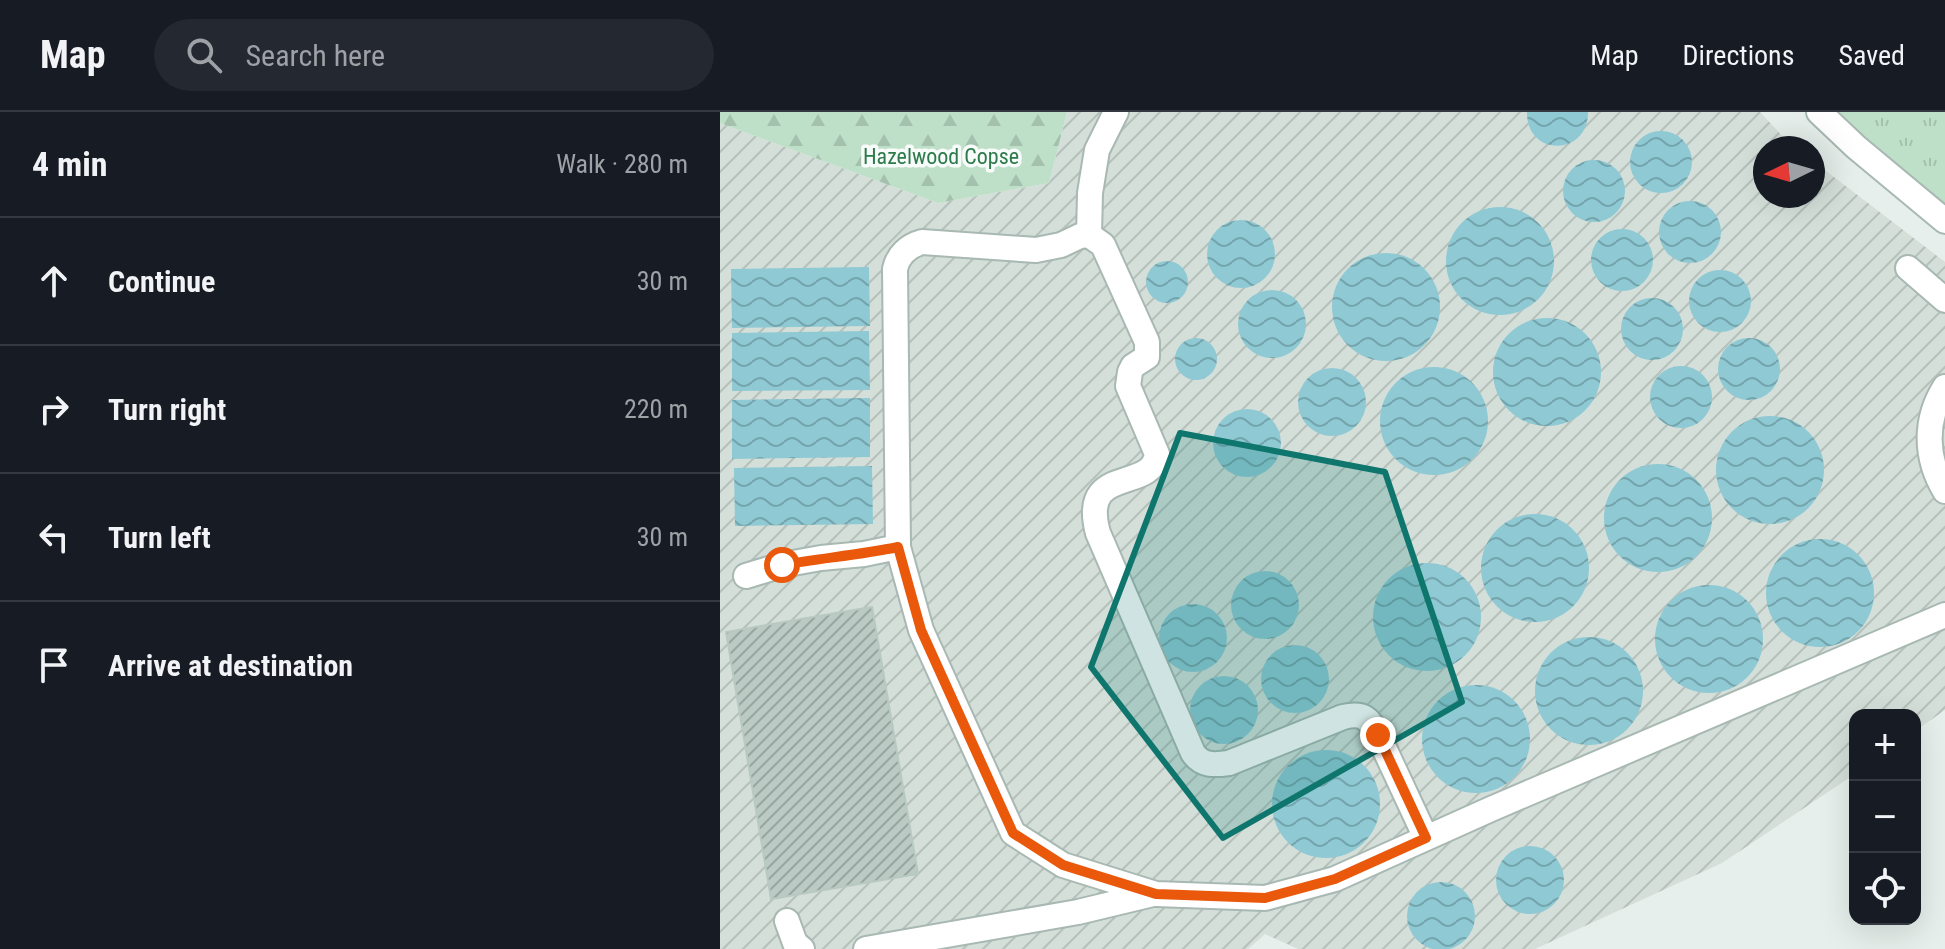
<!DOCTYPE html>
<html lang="en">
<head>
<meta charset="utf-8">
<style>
	body { margin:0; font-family:"Roboto Condensed",sans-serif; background:#242831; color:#f1f3f6 }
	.controls { position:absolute; right:24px; bottom:24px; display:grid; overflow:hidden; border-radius:16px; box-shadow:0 8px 32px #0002 }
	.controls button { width:72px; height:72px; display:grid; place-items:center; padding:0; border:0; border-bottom:2px solid #363941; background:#171b24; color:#f1f3f6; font:40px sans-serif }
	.compass { position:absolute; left:1033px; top:24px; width:72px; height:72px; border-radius:50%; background:#171b24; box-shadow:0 8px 32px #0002; rotate:265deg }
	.stop { position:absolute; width:24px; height:24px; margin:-18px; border:6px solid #ea580c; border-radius:50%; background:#fff }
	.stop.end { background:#ea580c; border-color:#fff; box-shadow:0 2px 8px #0008 }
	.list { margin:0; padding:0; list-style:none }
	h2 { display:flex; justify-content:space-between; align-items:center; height:104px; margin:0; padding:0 32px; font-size:34px }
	h2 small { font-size:26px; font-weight:400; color:#9ea1a6 }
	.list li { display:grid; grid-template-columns:52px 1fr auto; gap:24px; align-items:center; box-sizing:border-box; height:128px; padding:0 32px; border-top:2px solid #363941 }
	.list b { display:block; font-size:30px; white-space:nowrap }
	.list em { font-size:26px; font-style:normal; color:#9ea1a6 }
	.icon { flex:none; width:44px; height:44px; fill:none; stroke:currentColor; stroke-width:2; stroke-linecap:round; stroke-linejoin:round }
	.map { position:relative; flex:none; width:1225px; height:837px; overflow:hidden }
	header { display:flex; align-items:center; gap:48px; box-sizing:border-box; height:112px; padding:0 40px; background:#171b24; border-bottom:2px solid #363941 }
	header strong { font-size:38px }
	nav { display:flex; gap:44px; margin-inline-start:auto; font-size:28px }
	.search { width:560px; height:72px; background:#242831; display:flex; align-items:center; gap:20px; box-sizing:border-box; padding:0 28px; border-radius:44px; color:#9ea1a6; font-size:30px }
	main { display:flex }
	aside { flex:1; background:#171b24 }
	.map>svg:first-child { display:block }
	.industrial { fill:url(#industrial-furrows) }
	.grass { fill:url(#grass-tufts) }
	.forest { fill:url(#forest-firs) }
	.water { fill:url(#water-waves) }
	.building { fill:url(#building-hatch); stroke:#b8c9c2; stroke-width:2 }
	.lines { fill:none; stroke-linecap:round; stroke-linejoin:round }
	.minor-casing { stroke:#a8b8b2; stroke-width:28 }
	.minor { stroke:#fff; stroke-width:24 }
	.route { stroke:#ea580c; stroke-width:10 }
	.marked { fill:#0f766e; fill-opacity:0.2; stroke:#0f766e; stroke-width:6; stroke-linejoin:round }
	.labels { text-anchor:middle; stroke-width:7; stroke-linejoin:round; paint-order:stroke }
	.park-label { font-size:22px; fill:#2d7a4b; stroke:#f7fbf9 }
</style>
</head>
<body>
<header>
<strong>Map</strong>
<div class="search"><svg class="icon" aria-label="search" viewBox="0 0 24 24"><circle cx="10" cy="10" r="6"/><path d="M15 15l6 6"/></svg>Search here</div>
<nav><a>Map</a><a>Directions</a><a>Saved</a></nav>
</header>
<main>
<aside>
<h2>4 min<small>Walk · 280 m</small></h2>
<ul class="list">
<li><svg class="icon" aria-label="ahead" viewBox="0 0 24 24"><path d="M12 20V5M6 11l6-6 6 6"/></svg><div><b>Continue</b></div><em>30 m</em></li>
<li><svg class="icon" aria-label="right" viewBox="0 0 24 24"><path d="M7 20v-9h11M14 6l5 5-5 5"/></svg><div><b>Turn right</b></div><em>220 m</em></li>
<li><svg class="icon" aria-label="left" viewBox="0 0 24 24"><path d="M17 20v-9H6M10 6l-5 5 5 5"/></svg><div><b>Turn left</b></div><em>30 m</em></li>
<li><svg class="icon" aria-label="arrive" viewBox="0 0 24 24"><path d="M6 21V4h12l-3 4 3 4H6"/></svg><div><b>Arrive at destination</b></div></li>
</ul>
</aside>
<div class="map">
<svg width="1225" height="837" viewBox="0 0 1225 837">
	<defs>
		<pattern id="industrial-furrows" width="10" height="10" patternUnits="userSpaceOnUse" patternTransform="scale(2)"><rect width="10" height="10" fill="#d4dfda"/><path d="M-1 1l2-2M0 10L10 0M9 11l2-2" fill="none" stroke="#b6c1bc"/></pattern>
		<pattern id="grass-tufts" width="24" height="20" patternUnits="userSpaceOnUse" patternTransform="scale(2)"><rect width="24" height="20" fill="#bfe0c8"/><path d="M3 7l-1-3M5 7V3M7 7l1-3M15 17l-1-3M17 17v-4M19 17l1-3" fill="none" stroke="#a4c1ad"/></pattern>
		<pattern id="forest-firs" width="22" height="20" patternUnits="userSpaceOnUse" patternTransform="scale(2)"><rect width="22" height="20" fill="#bfe0c8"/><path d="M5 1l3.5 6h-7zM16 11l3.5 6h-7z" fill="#a4c1ad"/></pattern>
		<pattern id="water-waves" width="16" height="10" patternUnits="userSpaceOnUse" patternTransform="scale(2)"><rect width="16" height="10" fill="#8ec9d4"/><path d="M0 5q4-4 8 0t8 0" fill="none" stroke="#74a5ad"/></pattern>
		<pattern id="building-hatch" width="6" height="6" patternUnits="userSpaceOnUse" patternTransform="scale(2)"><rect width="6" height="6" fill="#bbcac4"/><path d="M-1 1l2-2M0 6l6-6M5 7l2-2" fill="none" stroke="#98a6a0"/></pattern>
	</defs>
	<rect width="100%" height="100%" fill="#e6efeb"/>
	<polygon class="industrial" points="347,0 1040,0 1066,28 1076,36 1045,36 1045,84 1093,84 1093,49 1225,150 1225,598 1195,619 1195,603 1135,603 1135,662 1002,751 815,837 578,837 545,822 528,837 0,837 0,11 218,91 329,71"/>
	<polygon class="grass" points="1114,0 1225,0 1225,94"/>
	<polygon class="forest" points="0,0 347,0 329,71 218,91 0,11"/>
	<g class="water">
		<path d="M807 0H868C868 45 806 45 807 0Z"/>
		<circle cx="941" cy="50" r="31"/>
		<circle cx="874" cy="79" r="31"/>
		<circle cx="970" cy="120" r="31"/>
		<circle cx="780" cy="149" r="54"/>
		<circle cx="521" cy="142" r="34"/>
		<circle cx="902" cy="148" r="31"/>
		<circle cx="666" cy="195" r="54"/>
		<circle cx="447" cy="170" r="21"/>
		<polygon points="149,155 150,214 12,216 11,157"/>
		<circle cx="1000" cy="189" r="31"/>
		<circle cx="552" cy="212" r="34"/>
		<circle cx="932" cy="217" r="31"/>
		<circle cx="827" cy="260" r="54"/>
		<polygon points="149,219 150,278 12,279 12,221"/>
		<circle cx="476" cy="247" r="21"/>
		<circle cx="1029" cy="257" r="31"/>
		<circle cx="961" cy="285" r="31"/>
		<circle cx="714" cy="309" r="54"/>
		<circle cx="612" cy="290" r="34"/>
		<polygon points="150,286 150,345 12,347 12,288"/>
		<circle cx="527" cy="331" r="34"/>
		<circle cx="1050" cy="358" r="54"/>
		<circle cx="938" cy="406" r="54"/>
		<polygon points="152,354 153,412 15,414 14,356"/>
		<circle cx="815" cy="456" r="54"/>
		<circle cx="1100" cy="481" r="54"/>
		<circle cx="707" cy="505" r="54"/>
		<circle cx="545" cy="493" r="34"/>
		<circle cx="989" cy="527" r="54"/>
		<circle cx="473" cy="526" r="34"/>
		<circle cx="869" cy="579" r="54"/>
		<circle cx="575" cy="567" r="34"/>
		<circle cx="504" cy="598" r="34"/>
		<circle cx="756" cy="627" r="54"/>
		<circle cx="606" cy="692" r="54"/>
		<circle cx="810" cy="768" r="34"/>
		<circle cx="721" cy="804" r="34"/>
	</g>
	<polygon class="building" points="152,495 198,762 51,787 6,520"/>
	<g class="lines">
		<defs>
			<g id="minor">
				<polyline points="1099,0 1136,35 1225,109"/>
				<polyline points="369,123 370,81 377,38 396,0"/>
				<polyline points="1188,156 1225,188"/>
				<path d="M1225 275C1204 308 1205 346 1225 379"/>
				<polyline points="26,464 62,453 101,446 144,442 178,435"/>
				<path d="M706 726 658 623C648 606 644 600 623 605L509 651C494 653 482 654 473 641L378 421C359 351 432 382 437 342L408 274 410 260 413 254 427 245V230L383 133 369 123 360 124 341 133 316 138 202 130C188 134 178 143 175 157L178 435 201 518 293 721 343 753 436 782 545 786 615 767 771 697 1225 503"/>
				<polyline points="67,809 75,831 82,837"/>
				<polyline points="146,837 358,800 433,782"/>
			</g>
		</defs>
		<use href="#minor" class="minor-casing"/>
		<use href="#minor" class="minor"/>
	</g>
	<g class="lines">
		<path class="route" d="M62 453C101 446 140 443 178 435L201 518 293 721 343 753 436 782 545 786 615 767 706 726 658 623"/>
	</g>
	<path class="marked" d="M460 321 665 360 742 590 503 726 371 555Z"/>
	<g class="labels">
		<g class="park-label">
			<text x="221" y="52">Hazelwood Copse</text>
		</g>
	</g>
</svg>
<div class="controls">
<button>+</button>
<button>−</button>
<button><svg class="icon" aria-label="locate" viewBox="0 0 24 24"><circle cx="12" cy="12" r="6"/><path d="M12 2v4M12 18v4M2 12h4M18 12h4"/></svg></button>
</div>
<svg class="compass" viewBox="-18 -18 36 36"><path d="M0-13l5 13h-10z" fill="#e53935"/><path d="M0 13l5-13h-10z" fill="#9ea1a6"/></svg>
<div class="stop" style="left:62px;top:453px"></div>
<div class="stop end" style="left:658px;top:623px"></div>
</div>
</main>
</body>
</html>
